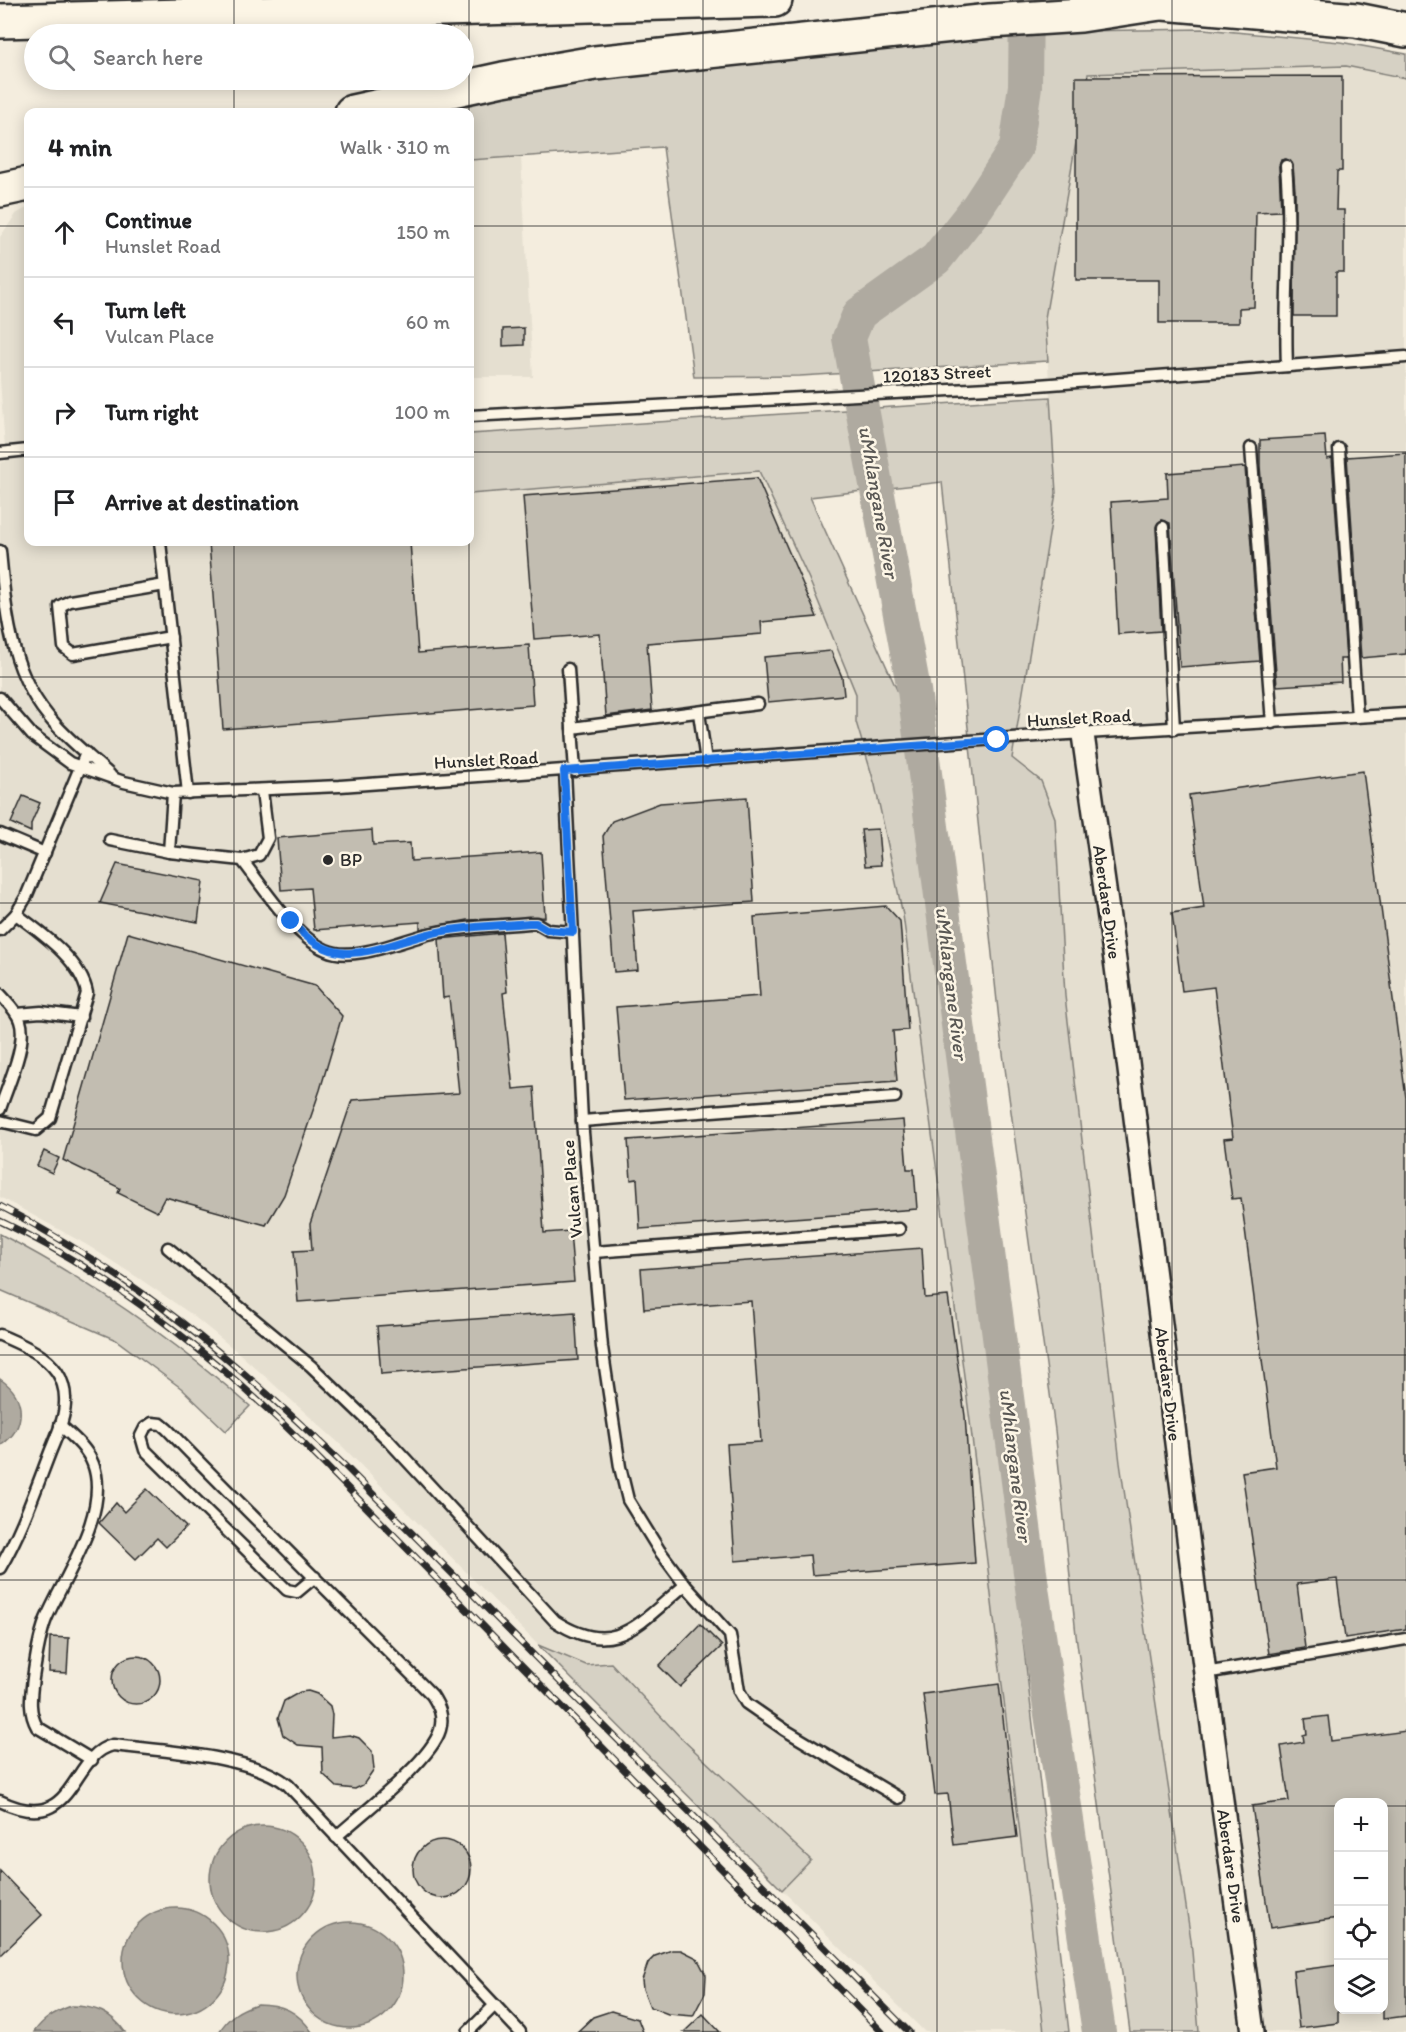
<!DOCTYPE html>
<html lang="en">
<head>
<meta charset="utf-8">
<style>
	body { margin:0; font-family:Itim,sans-serif; background:#f6f6f6; color:#202124 }
	.controls { position:absolute; right:18px; bottom:18px; display:grid; overflow:hidden; border-radius:12px; box-shadow:0 3px 15px #0003 }
	.controls button { width:54px; height:54px; display:grid; place-items:center; padding:0; border:0; border-bottom:2px solid #e0e0e0; background:#fff; color:#202124; font:30px sans-serif }
	.stop { position:absolute; width:18px; height:18px; margin:-14px; border:4px solid #1a73e8; border-radius:50%; background:#fff }
	.stop.end { background:#1a73e8; border-color:#fff; box-shadow:0 2px 6px #0008 }
	.list { margin:0; padding:0; list-style:none }
	h2 { display:flex; justify-content:space-between; align-items:center; height:78px; margin:0; padding:0 24px; font-size:26px }
	h2 small { font-size:20px; font-weight:400; color:#757577 }
	.list li { display:grid; grid-template-columns:39px 1fr auto; gap:18px; align-items:center; box-sizing:border-box; height:90px; padding:0 24px; border-top:2px solid #e0e0e0 }
	.list b { display:block; font-size:22px; white-space:nowrap }
	.list p { margin:0; font-size:20px; white-space:nowrap; color:#757577 }
	.list em { font-size:20px; font-style:normal; color:#757577 }
	.icon { flex:none; width:33px; height:33px; fill:none; stroke:currentColor; stroke-width:2; stroke-linecap:round; stroke-linejoin:round }
	.map { position:relative; flex:none; width:1406px; height:2032px; overflow:hidden }
	.search { position:absolute; background:#fff; box-shadow:0 3px 15px #0003; left:24px; top:24px; width:450px; height:66px; display:flex; align-items:center; gap:15px; box-sizing:border-box; padding:0 21px; border-radius:33px; color:#757577; font-size:22px }
	.panel { position:absolute; background:#fff; box-shadow:0 3px 15px #0003; left:24px; top:108px; width:450px; height:438px; border-radius:12px }
	.map>svg:first-child { display:block }
	.built { fill:#e5dfd0; fill-rule:evenodd }
	.green { fill:#d6d1c4; stroke:#807e78; stroke-width:1.5 }
	.water { fill:#afaaa0; stroke:#7a7771; stroke-width:1.5 }
	.lines { fill:none; stroke-linecap:round; stroke-linejoin:round }
	.river { stroke:#afaaa0; stroke-width:34 }
	.building { fill:#c2bdb1; stroke:#2b2b2b; stroke-width:1.5 }
	.lane-casing { stroke:#2b2b2b; stroke-width:15 }
	.street-casing { stroke:#2b2b2b; stroke-width:26 }
	.primary-casing { stroke:#2b2b2b; stroke-width:38 }
	.lane { stroke:#fcf5e5; stroke-width:10 }
	.street { stroke:#fcf5e5; stroke-width:21 }
	.primary { stroke:#fcf5e5; stroke-width:33 }
	.rail-casing { stroke:#2b2b2b; stroke-width:7 }
	.rail { stroke:#fcf5e5; stroke-width:4.5; stroke-dasharray:14; stroke-linecap:butt }
	.route { stroke:#1a73e8; stroke-width:8 }
	.grid { fill:none; stroke:#2b2b2b; stroke-width:1.5; stroke-opacity:0.55 }
	.poi-dot { fill:#2b2b2b; stroke:#fcf5e5; stroke-width:2 }
	.labels { text-anchor:middle; stroke-width:5; stroke-linejoin:round; paint-order:stroke }
	.street-label { font-size:18px; fill:#2b2b2b; stroke:#fcf5e5 }
	.poi-label { font-size:18px; fill:#2b2b2b; stroke:#fcf5e5; text-anchor:start }
	.water-label { font-size:20px; font-style:italic; fill:#595754; stroke:#fcf5e5 }
</style>
</head>
<body>
<div class="map">
<svg width="1406" height="2032" viewBox="0 0 1406 2032">
	<rect width="100%" height="100%" fill="#f4edde"/>
	<filter id="ink" filterUnits="userSpaceOnUse"><feTurbulence type="fractalNoise" baseFrequency=".0167" numOctaves="2"/><feDisplacementMap in="SourceGraphic" scale="12" xChannelSelector="R" yChannelSelector="G"/><feConvolveMatrix kernelMatrix="1 2 1 2 8 2 1 2 1" color-interpolation-filters="sRGB"/></filter>
	<g filter="url(#ink)">
		<g class="built">
			<path d="M1346 66 1406 78V2032H1199L1191 1940 1120 1463 1065 996 1055 818 1012 758 1056 493 1045 318 1088 74ZM1338 1802H1384V2010H1338Z"/>
			<polygon points="521,157 533,377 470,377 470,160"/>
			<polygon points="28,207 28,542 470,542 470,494 759,471 809,579 856,694 856,722 875,785 903,915 970,1421 1044,2032 925,2032 782,1890 811,1861 682,1739 611,1663 586,1665 538,1645 340,1444 240,1354 191,1314 140,1279 87,1245 0,1197 0,463 6,461 0,380 0,237 16,214"/>
		</g>
		<g class="green">
			<polygon points="1204,29 1340,42 1406,54 1406,78 1346,66 1088,74 1045,318 1048,361 800,376 694,377 663,147 470,160 470,112 403,112 569,79 1075,31"/>
			<polygon points="1050,397 1056,493 1012,758 1041,781 1055,818 1065,996 1120,1463 1191,1940 1199,2032 1130,2032 1076,1635 1055,1430 1001,1039 942,482 810,497 902,701 936,973 984,1308 1069,2032 1044,2032 970,1421 903,915 875,785 856,722 856,694 809,579 759,471 470,494 470,434"/>
			<path d="M0 1234C91 1281 173 1339 250 1406L226 1431 181 1388 116 1340 0 1290Z"/>
			<polygon points="538,1645 586,1665 611,1663 682,1739 811,1860 782,1890"/>
		</g>
		<g class="water">
			<path d="M0 1379C27 1397 27 1428 0 1446Z"/>
			<circle cx="263" cy="1879" r="53"/>
			<circle cx="176" cy="1961" r="53"/>
			<circle cx="350" cy="1975" r="53"/>
			<path d="M257 2004C282 2004 298 2011 312 2032H219C229 2016 239 2010 257 2004Z"/>
			<path d="M71 2006C95 2006 111 2012 125 2032H34C44 2018 55 2012 71 2006Z"/>
		</g>
		<g class="lines">
			<polyline class="river" points="1026,0 1025,86 1016,148 978,206 936,259 859,314 849,338 914,690 1033,1595 1099,2032"/>
		</g>
		<g class="building">
			<polygon points="1342,76 1342,171 1337,171 1336,210 1344,210 1344,272 1336,272 1336,316 1294,316 1295,191 1293,165 1286,159 1281,160 1279,166 1281,211 1256,212 1254,307 1239,308 1239,323 1159,323 1159,280 1076,280 1076,77"/>
			<polygon points="524,328 524,345 503,346 503,329"/>
			<polygon points="1325,436 1327,459 1332,458 1346,659 1340,659 1341,682 1277,686 1260,466 1260,440"/>
			<polygon points="1406,453 1406,654 1361,658 1347,457"/>
			<polygon points="1245,467 1260,661 1180,667 1170,523 1162,520 1156,527 1161,631 1118,634 1111,502 1168,498 1167,473"/>
			<polygon points="757,478 817,617 761,622 762,634 647,643 652,710 606,716 600,634 534,639 523,496"/>
			<polygon points="209,542 410,542 418,653 529,645 533,705 223,729"/>
			<polygon points="831,651 842,677 844,695 768,702 764,657"/>
			<polygon points="1363,771 1406,1098 1406,1629 1345,1638 1337,1579 1297,1584 1305,1648 1269,1654 1242,1472 1276,1467 1241,1198 1232,1199 1224,1139 1233,1138 1214,987 1182,991 1172,913 1204,908 1189,795"/>
			<polygon points="23,796 40,803 31,824 31,832 11,823"/>
			<polygon points="747,797 754,902 633,911 638,970 614,972 603,836 612,821 660,803"/>
			<polygon points="878,829 881,865 865,866 861,830"/>
			<polygon points="372,830 373,845 410,843 411,861 541,852 545,917 468,920 420,929 420,922 314,930 310,888 281,890 277,838"/>
			<polygon points="117,864 203,881 198,922 100,903"/>
			<polygon points="886,906 900,921 908,1030 893,1031 897,1081 624,1100 616,1007 760,996 754,917"/>
			<polygon points="128,933 315,986 342,1016 320,1090 284,1195 266,1225 165,1197 157,1212 118,1193 120,1188 63,1160"/>
			<polygon points="502,933 507,992 503,993 513,1089 534,1087 544,1233 570,1231 574,1282 298,1302 294,1251 312,1250 310,1224 352,1100 459,1093 449,997 443,998 439,939"/>
			<polygon points="903,1120 907,1169 914,1169 917,1209 640,1229 637,1179 631,1180 628,1140"/>
			<polygon points="44,1151 59,1158 52,1173 37,1166"/>
			<polygon points="922,1248 925,1298 948,1296 965,1416 975,1563 812,1575 810,1555 735,1561 727,1444 761,1442 751,1301 644,1309 641,1269"/>
			<polygon points="575,1312 578,1360 381,1374 377,1326"/>
			<polygon points="147,1489 186,1527 166,1547 157,1538 136,1559 99,1523 116,1503 124,1512"/>
			<polygon points="700,1624 722,1646 680,1687 659,1666"/>
			<polygon points="50,1637 69,1638 67,1673 49,1672"/>
			<circle cx="136" cy="1680" r="24"/>
			<polygon points="999,1684 1017,1837 954,1845 948,1794 935,1795 923,1694"/>
			<polygon points="308,1691 317,1694 330,1706 332,1715 331,1737 350,1735 359,1738 372,1751 374,1769 363,1785 355,1789 337,1787 323,1774 322,1747 298,1745 283,1735 278,1718 284,1701 300,1692"/>
			<polygon points="1328,1716 1331,1741 1406,1731 1406,2016 1383,2019 1383,1803 1338,1803 1338,1918 1270,1928 1252,1806 1289,1801 1281,1746 1304,1742 1303,1735 1307,1734 1305,1719"/>
			<circle cx="442" cy="1869" r="29"/>
			<polygon points="0,1871 42,1915 0,1956"/>
			<polygon points="672,1950 681,1950 697,1958 706,1975 705,1993 693,2016 668,2014 650,2007 643,1989 642,1980 648,1963 655,1956"/>
			<polygon points="1338,1965 1338,2023 1299,2028 1293,1971"/>
			<polygon points="611,2011 638,2019 643,2032 577,2032 593,2017"/>
			<polygon points="703,2014 720,2032 684,2032"/>
		</g>
		<g class="lines">
			<defs>
				<g id="lane">
					<path d="M1286 166C1292 232 1284 299 1287 366"/>
					<polyline points="470,416 1025,386 1406,357"/>
					<polyline points="1251,448 1272,723"/>
					<polyline points="1339,449 1357,717"/>
					<polyline points="0,453 28,450"/>
					<polyline points="1163,527 1174,729"/>
					<polyline points="160,542 188,793"/>
					<path d="M0 551C6 614 10 676 55 724 72 743 92 758 110 775"/>
					<polyline points="165,585 70,601 60,606 64,647 73,654 171,637"/>
					<polyline points="568,669 575,771"/>
					<polyline points="0,698 32,735 70,763 124,782 173,793 340,786 1052,735 1406,714"/>
					<polyline points="699,713 706,761"/>
					<polyline points="572,728 758,704"/>
					<polyline points="565,771 582,1121 602,1347 620,1467 628,1500 659,1550 685,1585 730,1635 739,1691 746,1703 785,1730 899,1798"/>
					<path d="M173 793 169 852 242 860C263 887 294 936 326 950 354 963 404 939 433 933 463 926 498 926 529 923H536L548 930 573 932"/>
					<polyline points="0,834 45,853"/>
					<polyline points="110,840 169,852"/>
					<polyline points="242,860 259,855 268,838 262,791"/>
					<polyline points="0,930 16,914 26,897 86,753"/>
					<path d="M0 994C7 1002 17 1011 20 1021 28 1043 7 1087 0 1109"/>
					<polyline points="17,1014 41,1012 81,1017"/>
					<path d="M0 1121 36 1130 50 1118 87 993C81 960 41 933 16 914"/>
					<polyline points="582,1121 895,1097"/>
					<path d="M168 1248 311 1366 389 1441 555 1621C615 1660 639 1623 685 1585"/>
					<polyline points="594,1252 899,1229"/>
					<path d="M0 1335C20 1344 44 1353 57 1372 62 1379 65 1390 65 1398 66 1418 56 1437 49 1455 34 1494 21 1532 0 1568"/>
					<path d="M60 1425C72 1436 87 1448 93 1464 111 1511 64 1577 46 1619 39 1637 36 1658 33 1678 31 1695 28 1711 37 1727L92 1760"/>
					<path d="M315 1577 297 1592 287 1590 145 1450 141 1436 145 1428 152 1423 161 1424 167 1429C254 1519 344 1606 432 1695 439 1706 444 1716 440 1730 431 1761 362 1813 336 1837"/>
					<polyline points="1205,1673 1406,1639"/>
					<path d="M0 1801C76 1838 69 1755 113 1745 161 1751 252 1755 288 1785L520 2032"/>
					<polyline points="468,2032 495,2005"/>
				</g>
				<polyline id="street" points="1083,735 1116,967 1205,1673 1253,2032"/>
				<g id="primary">
					<polyline points="1140,1 1356,20 1406,30"/>
					<polyline points="0,21 775,0"/>
					<polyline points="352,112 503,79 595,63 990,21 1081,15 1160,3"/>
					<polyline points="0,190 28,184"/>
				</g>
			</defs>
			<use href="#lane" class="lane-casing"/>
			<use href="#street" class="street-casing"/>
			<use href="#primary" class="primary-casing"/>
			<use href="#lane" class="lane"/>
			<use href="#street" class="street"/>
			<use href="#primary" class="primary"/>
			<defs>
				<g id="rail">
					<path d="M0 1206C135 1276 236 1361 345 1466L909 2032"/>
					<path d="M0 1221C118 1276 231 1370 322 1462L882 2032"/>
				</g>
			</defs>
			<use href="#rail" class="rail-casing"/>
			<use href="#rail" class="rail"/>
		</g>
	</g>
	<g class="lines" filter="url(#ink)">
		<path class="route" d="M291 921C337 976 376 946 433 933 463 926 498 926 529 923H536L548 930 573 932 564 771 997 740"/>
	</g>
	<path class="grid" d="M234 0V34M469 0V112M703 0V2032M937 0V2032M1172 0V2032M234 80V112M0 226H28M470 226H1406M0 452H28M470 452H1406M234 542V2032M469 542V2032M0 677H1406M0 903H1406M0 1129H1406M0 1355H1406M0 1580H1406M0 1806H1338M1384 1806H1406"/>
	<circle class="poi-dot" cx="328" cy="860" r="6"/>
	<g class="labels">
		<g class="street-label">
			<text transform="translate(937 374) rotate(-3)" y="6">120183 Street</text>
			<text transform="translate(1079 718) rotate(-3)" y="6">Hunslet Road</text>
			<text transform="translate(486 760) rotate(-3)" y="6">Hunslet Road</text>
			<text transform="translate(1107 902) rotate(82)" y="6">Aberdare Drive</text>
			<text transform="translate(572 1189) rotate(-95)" y="6">Vulcan Place</text>
			<text transform="translate(1168 1384) rotate(83)" y="6">Aberdare Drive</text>
			<text transform="translate(1231 1866) rotate(82)" y="6">Aberdare Drive</text>
		</g>
		<g class="poi-label">
			<text x="340" y="866">BP</text>
		</g>
		<g class="water-label">
			<text transform="translate(879 502) rotate(80)" y="7">uMhlangane River</text>
			<text transform="translate(952 983) rotate(83)" y="7">uMhlangane River</text>
			<text transform="translate(1016 1465) rotate(83)" y="7">uMhlangane River</text>
		</g>
	</g>
</svg>
<div class="controls">
<button>+</button>
<button>−</button>
<button><svg class="icon" aria-label="locate" viewBox="0 0 24 24"><circle cx="12" cy="12" r="6"/><path d="M12 2v4M12 18v4M2 12h4M18 12h4"/></svg></button>
<button><svg class="icon" aria-label="layers" viewBox="0 0 24 24"><path d="M12 4l9 5-9 5-9-5zM3 14l9 5 9-5"/></svg></button>
</div>
<div class="stop" style="left:997px;top:740px"></div>
<div class="stop end" style="left:291px;top:921px"></div>
<div class="search"><svg class="icon" aria-label="search" viewBox="0 0 24 24"><circle cx="10" cy="10" r="6"/><path d="M15 15l6 6"/></svg>Search here</div>
<section class="panel">
<h2>4 min<small>Walk · 310 m</small></h2>
<ul class="list">
<li><svg class="icon" aria-label="ahead" viewBox="0 0 24 24"><path d="M12 20V5M6 11l6-6 6 6"/></svg><div><b>Continue</b><p>Hunslet Road</p></div><em>150 m</em></li>
<li><svg class="icon" aria-label="left" viewBox="0 0 24 24"><path d="M17 20v-9H6M10 6l-5 5 5 5"/></svg><div><b>Turn left</b><p>Vulcan Place</p></div><em>60 m</em></li>
<li><svg class="icon" aria-label="right" viewBox="0 0 24 24"><path d="M7 20v-9h11M14 6l5 5-5 5"/></svg><div><b>Turn right</b></div><em>100 m</em></li>
<li><svg class="icon" aria-label="arrive" viewBox="0 0 24 24"><path d="M6 21V4h12l-3 4 3 4H6"/></svg><div><b>Arrive at destination</b></div></li>
</ul>
</section>
</div>
</body>
</html>
